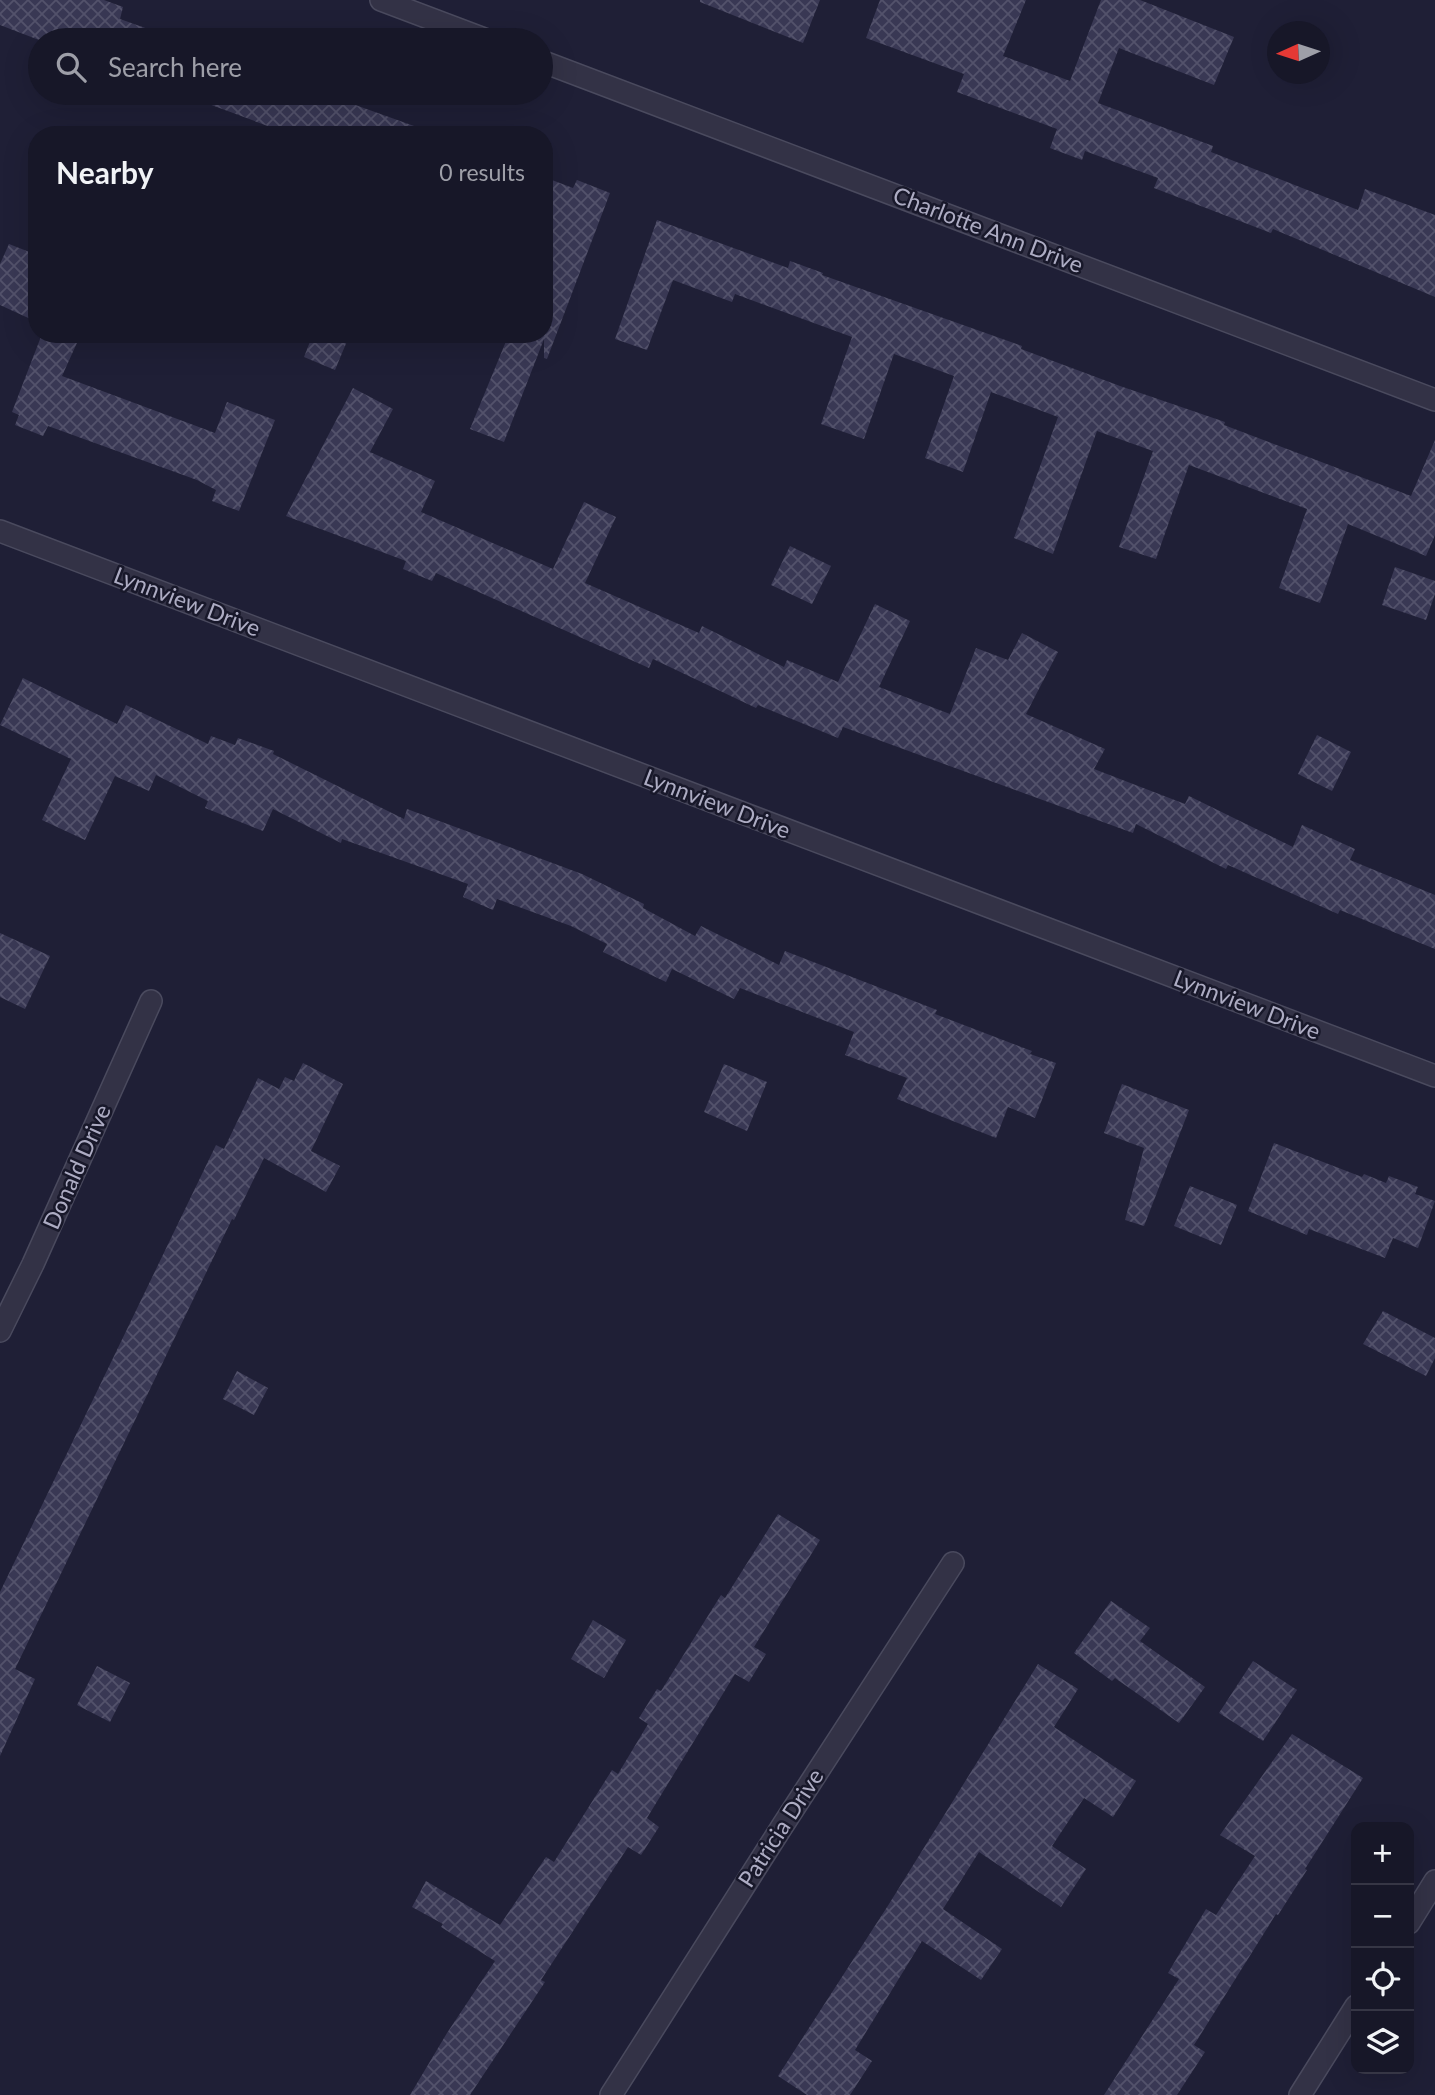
<!DOCTYPE html>
<html lang="en">
<head>
<meta charset="utf-8">
<style>
	body { margin:0; font-family:Lato,sans-serif; background:#202030; color:#f1f3f6 }
	.controls { position:absolute; right:21px; bottom:21px; display:grid; overflow:hidden; border-radius:14px; box-shadow:0 7px 28px #0002 }
	.controls button { width:63px; height:63px; display:grid; place-items:center; padding:0; border:0; border-bottom:2px solid #363645; background:#171728; color:#f1f3f6; font:35px sans-serif }
	.compass { position:absolute; left:1267px; top:21px; width:63px; height:63px; border-radius:50%; background:#171728; box-shadow:0 7px 28px #0002; rotate:267deg }
	.list { margin:0; padding:0; list-style:none }
	h2 { display:flex; justify-content:space-between; align-items:center; height:91px; margin:0; padding:0 28px; font-size:30px }
	h2 small { font-size:23px; font-weight:400; color:#9e9fa8 }
	.icon { flex:none; width:38px; height:38px; fill:none; stroke:currentColor; stroke-width:2; stroke-linecap:round; stroke-linejoin:round }
	.map { position:relative; flex:none; width:1435px; height:2095px; overflow:hidden }
	.search { position:absolute; background:#171728; box-shadow:0 7px 28px #0002; left:28px; top:28px; width:525px; height:77px; display:flex; align-items:center; gap:18px; box-sizing:border-box; padding:0 24px; border-radius:38px; color:#9e9fa8; font-size:26px }
	.panel { position:absolute; background:#171728; box-shadow:0 7px 28px #0002; left:28px; top:126px; width:525px; height:217px; border-radius:28px }
	.map>svg:first-child { display:block }
	.building { fill:url(#building-cross-hatch) }
	.lines { fill:none; stroke-linecap:round; stroke-linejoin:round }
	.street-casing { stroke:#4a4a5e; stroke-width:24 }
	.street { stroke:#333246; stroke-width:21 }
	.labels { text-anchor:middle; stroke-width:5; stroke-linejoin:round; paint-order:stroke }
	.street-label { font-size:23px; fill:#adacc3; stroke:#18182a }
</style>
</head>
<body>
<div class="map">
<svg width="1435" height="2095" viewBox="0 0 1435 2095">
	<defs>
		<pattern id="building-cross-hatch" width="8" height="8" patternUnits="userSpaceOnUse" patternTransform="scale(1.75)"><rect width="8" height="8" fill="#393854"/><path d="M0 0l8 8M0 8l8-8" fill="none" stroke="#53526b"/></pattern>
	</defs>
	<rect width="100%" height="100%" fill="#1f1f36"/>
	<g class="building">
		<polygon points="0,0 104,0 123,7 120,19 179,40 39,40 0,25"/>
		<polygon points="700,0 820,0 803,43 700,2"/>
		<polygon points="880,0 1026,0 1003,56 1070,81 1101,0 1140,0 1234,37 1214,85 1119,48 1098,103 1213,146 1211,152 1358,210 1365,189 1435,215 1435,297 1273,229 1271,233 1154,188 1158,178 1085,151 1082,160 1050,148 1057,129 957,92 964,74 866,38"/>
		<polygon points="179,93 322,93 428,131 427,135 292,135"/>
		<polygon points="544,177 573,188 577,180 610,193 547,359 544,358 544,339 504,442 470,429 509,334 544,334"/>
		<polygon points="657,220 788,268 790,261 823,273 822,275 1022,346 1021,349 1120,386 1225,422 1224,425 1411,496 1435,440 1435,535 1426,556 1348,524 1320,603 1279,588 1307,509 1189,465 1156,559 1119,547 1153,451 1097,431 1053,554 1014,538 1058,417 991,392 963,472 925,458 954,376 894,354 864,439 821,424 852,337 735,294 732,302 673,280 647,350 615,339"/>
		<polygon points="9,244 37,255 37,322 0,305 0,264"/>
		<polygon points="42,334 81,334 62,376 215,433 227,402 275,420 239,511 212,501 216,490 197,480 48,426 43,436 15,425 19,415 12,412"/>
		<polygon points="313,334 350,334 335,370 304,357"/>
		<polygon points="353,388 393,409 370,452 435,481 421,512 553,569 584,502 616,517 585,583 699,633 702,626 784,667 787,660 838,682 875,604 910,621 879,687 950,714 976,648 1008,660 1022,633 1058,652 1026,714 1105,749 1094,769 1185,804 1189,796 1293,847 1302,825 1355,849 1350,860 1435,895 1435,949 1340,910 1338,914 1228,865 1226,869 1136,824 1133,833 843,727 838,738 758,705 756,708 653,659 649,668 436,573 432,581 403,569 406,561 286,516"/>
		<polygon points="790,546 831,566 812,604 771,585"/>
		<polygon points="1395,567 1435,581 1435,594 1426,620 1382,605"/>
		<polygon points="23,678 117,724 126,705 208,744 211,736 235,745 238,738 274,751 273,754 404,819 407,809 582,874 644,904 643,908 695,936 701,926 779,965 785,951 937,1010 935,1014 1032,1051 1030,1054 1056,1063 1035,1118 1008,1107 996,1138 897,1099 907,1078 845,1055 854,1032 740,988 734,999 672,969 666,982 603,952 607,944 571,926 497,899 493,910 463,897 468,884 342,839 341,843 273,809 263,831 205,808 208,801 156,775 149,791 115,776 85,840 42,820 71,759 0,725"/>
		<polygon points="1317,735 1351,752 1332,791 1298,774"/>
		<polygon points="0,933 50,956 25,1009 0,997"/>
		<polygon points="303,1063 343,1084 311,1151 340,1166 326,1192 264,1158 234,1220 232,1219 15,1669 35,1679 0,1756 0,1592 216,1145 224,1149 258,1078 279,1089 285,1077 294,1081"/>
		<polygon points="724,1064 767,1082 747,1131 704,1112"/>
		<polygon points="1122,1084 1189,1110 1144,1226 1125,1220 1144,1148 1104,1133"/>
		<polygon points="1274,1143 1362,1177 1364,1174 1386,1183 1389,1176 1418,1187 1415,1194 1435,1201 1418,1248 1393,1238 1385,1258 1309,1229 1307,1235 1248,1211"/>
		<polygon points="1190,1186 1237,1205 1221,1245 1174,1226"/>
		<polygon points="1383,1311 1435,1338 1435,1358 1426,1376 1363,1344"/>
		<polygon points="237,1371 268,1388 254,1415 223,1399"/>
		<polygon points="778,1514 820,1540 754,1647 766,1654 749,1682 735,1674 647,1818 659,1827 641,1855 628,1847 541,1980 545,1982 470,2095 410,2095 447,2033 495,1961 441,1927 443,1924 412,1907 426,1881 500,1925 546,1857 554,1862 612,1770 618,1774 648,1724 639,1718 657,1689 661,1691 721,1595 725,1598"/>
		<polygon points="1111,1601 1150,1628 1140,1641 1205,1687 1179,1723 1115,1678 1112,1681 1074,1653"/>
		<polygon points="593,1620 626,1640 604,1678 571,1659"/>
		<polygon points="1253,1661 1297,1690 1263,1741 1219,1713"/>
		<polygon points="1038,1664 1078,1689 1054,1727 1136,1781 1113,1817 1084,1798 1052,1846 1086,1869 1061,1907 979,1852 943,1909 1002,1949 981,1980 922,1941 855,2050 872,2061 850,2095 807,2095 778,2076 889,1904"/>
		<polygon points="97,1666 130,1683 110,1722 77,1705"/>
		<polygon points="1292,1734 1363,1778 1305,1869 1307,1870 1278,1915 1276,1914 1194,2045 1205,2052 1177,2095 1104,2095 1179,1979 1168,1973 1206,1909 1216,1915 1255,1856 1220,1835"/>
	</g>
	<g class="lines">
		<defs>
			<g id="street">
				<polyline points="381,0 487,40"/>
				<polyline points="541,61 1435,400"/>
				<polyline points="0,531 1435,1076"/>
				<polyline points="0,1331 33,1264 151,1001"/>
				<polyline points="1409,1923 1435,1881"/>
				<polyline points="611,2095 783,1825 953,1563"/>
				<polyline points="1300,2095 1356,2006"/>
			</g>
		</defs>
		<use href="#street" class="street-casing"/>
		<use href="#street" class="street"/>
	</g>
	<g class="labels">
		<g class="street-label">
			<text transform="translate(988 230) rotate(21)" y="8">Charlotte Ann Drive</text>
			<text transform="translate(187 602) rotate(21)" y="8">Lynnview Drive</text>
			<text transform="translate(717 804) rotate(21)" y="8">Lynnview Drive</text>
			<text transform="translate(1247 1005) rotate(21)" y="8">Lynnview Drive</text>
			<text transform="translate(77 1167) rotate(-66)" y="8">Donald Drive</text>
			<text transform="translate(781 1828) rotate(-57)" y="8">Patricia Drive</text>
		</g>
	</g>
</svg>
<div class="controls">
<button>+</button>
<button>−</button>
<button><svg class="icon" aria-label="locate" viewBox="0 0 24 24"><circle cx="12" cy="12" r="6"/><path d="M12 2v4M12 18v4M2 12h4M18 12h4"/></svg></button>
<button><svg class="icon" aria-label="layers" viewBox="0 0 24 24"><path d="M12 4l9 5-9 5-9-5zM3 14l9 5 9-5"/></svg></button>
</div>
<svg class="compass" viewBox="-18 -18 36 36"><path d="M0-13l5 13h-10z" fill="#e53935"/><path d="M0 13l5-13h-10z" fill="#9e9fa8"/></svg>
<div class="search"><svg class="icon" aria-label="search" viewBox="0 0 24 24"><circle cx="10" cy="10" r="6"/><path d="M15 15l6 6"/></svg>Search here</div>
<section class="panel">
<h2>Nearby<small>0 results</small></h2>
<ul class="list">
</ul>
</section>
</div>
</body>
</html>
